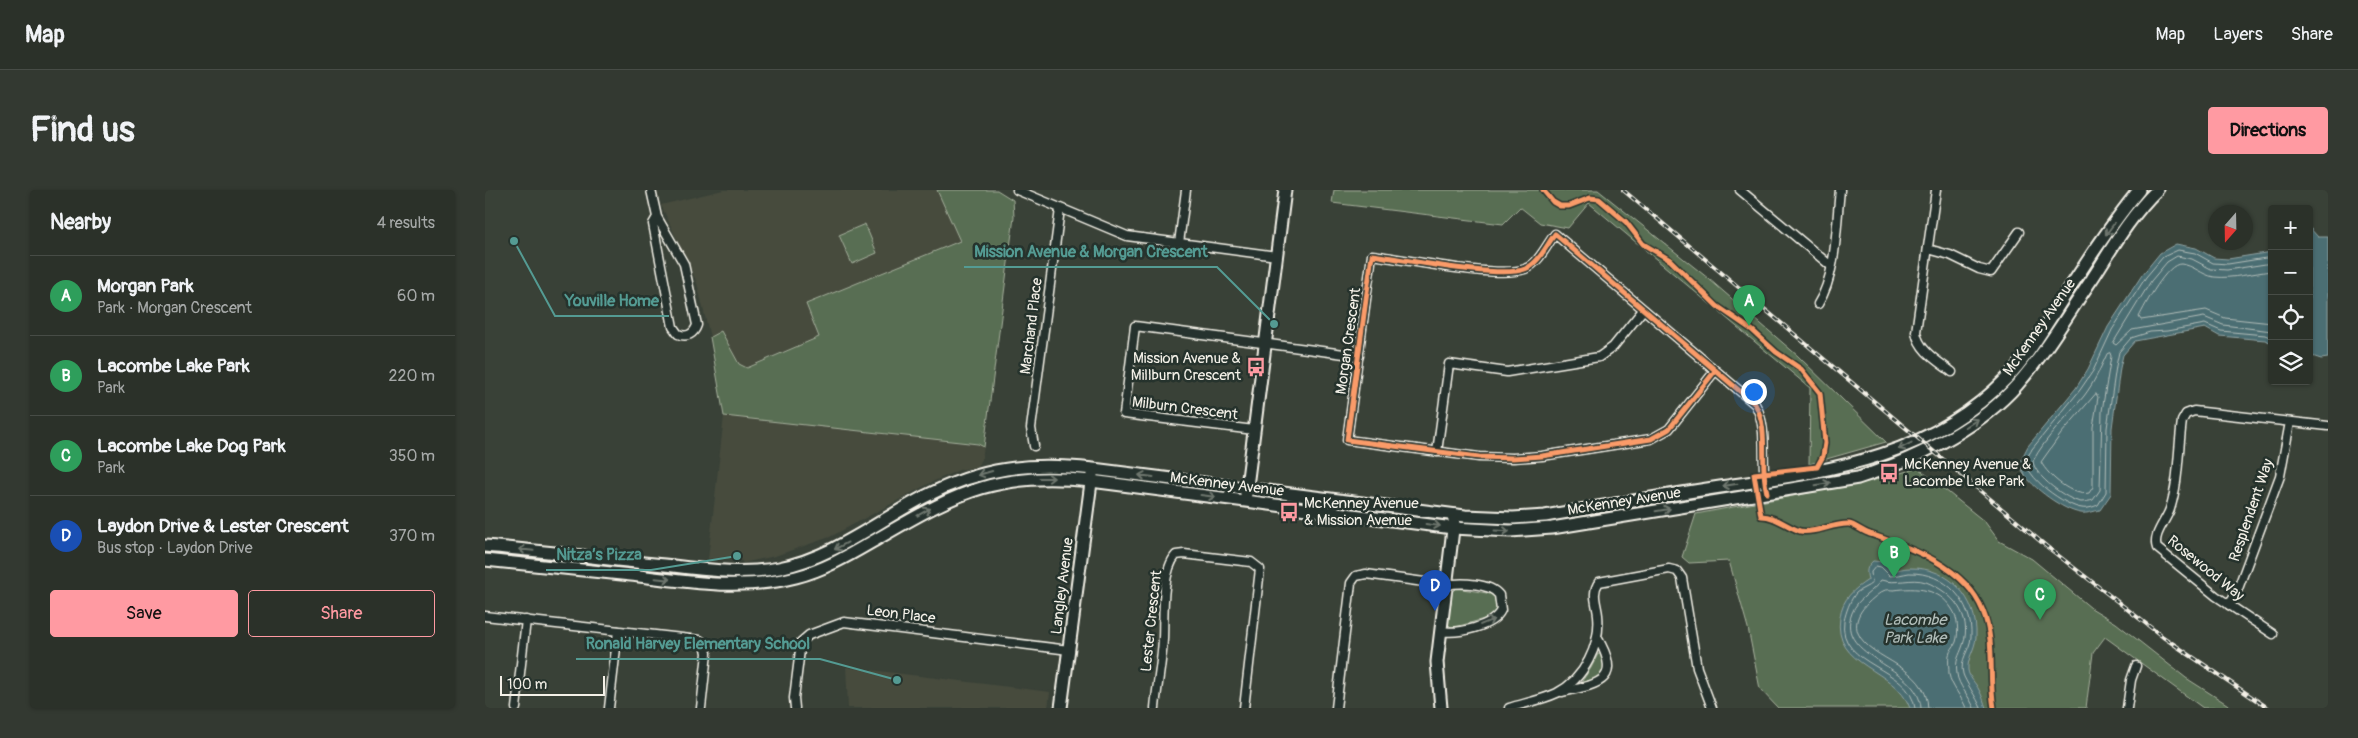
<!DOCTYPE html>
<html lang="en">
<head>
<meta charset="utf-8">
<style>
	body { margin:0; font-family:Pangolin,sans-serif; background:#333931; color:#f1f3f6 }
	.controls { position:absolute; right:15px; top:15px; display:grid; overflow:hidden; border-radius:5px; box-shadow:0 1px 4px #0004 }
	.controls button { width:45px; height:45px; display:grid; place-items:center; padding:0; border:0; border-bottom:1px solid #474c46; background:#2b3129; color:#f1f3f6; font:25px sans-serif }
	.compass { position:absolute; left:1723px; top:15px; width:45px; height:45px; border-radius:50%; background:#2b3129; box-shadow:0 1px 4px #0004; rotate:200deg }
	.scale { position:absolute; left:15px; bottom:12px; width:105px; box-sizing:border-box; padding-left:5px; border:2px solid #f4f1e8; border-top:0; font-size:14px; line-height:18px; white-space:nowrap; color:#f4f1e8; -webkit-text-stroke:4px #26332d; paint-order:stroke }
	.you { position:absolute; left:1268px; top:201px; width:18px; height:18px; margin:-12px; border:4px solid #fff; border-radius:50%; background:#1a73e8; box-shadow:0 0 0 8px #1a73e833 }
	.badge { display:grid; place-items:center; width:32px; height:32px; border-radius:50%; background:#ff9aa2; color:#fff; font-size:16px; font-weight:700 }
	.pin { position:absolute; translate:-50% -41px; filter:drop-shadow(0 1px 2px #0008) }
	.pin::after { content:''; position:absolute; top:26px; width:18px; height:15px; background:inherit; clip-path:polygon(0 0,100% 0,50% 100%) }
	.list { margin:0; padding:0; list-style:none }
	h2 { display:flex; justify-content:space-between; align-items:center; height:65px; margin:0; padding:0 20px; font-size:21px }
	h2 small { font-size:16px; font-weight:400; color:#a6a9a8 }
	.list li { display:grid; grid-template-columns:32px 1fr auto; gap:15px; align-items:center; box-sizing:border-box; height:80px; padding:0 20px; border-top:1px solid #474c46 }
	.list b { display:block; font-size:19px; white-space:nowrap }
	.list p { margin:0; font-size:16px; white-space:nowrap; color:#a6a9a8 }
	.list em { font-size:16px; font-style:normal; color:#a6a9a8 }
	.actions { display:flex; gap:10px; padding:15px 20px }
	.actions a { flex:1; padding:11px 0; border:1px solid #ff9aa2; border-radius:5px; text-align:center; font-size:18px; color:#ff9aa2 }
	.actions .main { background:#ff9aa2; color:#111 }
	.icon { flex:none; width:28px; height:28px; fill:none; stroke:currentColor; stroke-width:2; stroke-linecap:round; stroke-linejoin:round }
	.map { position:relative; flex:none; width:1843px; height:518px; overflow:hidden; border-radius:5px }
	header { display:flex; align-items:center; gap:30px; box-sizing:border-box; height:70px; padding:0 25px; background:#2b3129; border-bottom:1px solid #474c46 }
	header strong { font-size:24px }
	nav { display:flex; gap:28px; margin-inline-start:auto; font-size:18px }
	.intro { display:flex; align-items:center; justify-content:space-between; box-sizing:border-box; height:120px; padding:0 30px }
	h1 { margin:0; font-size:35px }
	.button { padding:12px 22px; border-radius:5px; background:#ff9aa2; color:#111; font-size:18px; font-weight:700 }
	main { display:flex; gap:30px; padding:0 30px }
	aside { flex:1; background:#2b3129; border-radius:5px; box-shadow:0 1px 4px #0004 }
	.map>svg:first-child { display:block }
	.built { fill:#464b3e }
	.green { fill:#596e52; stroke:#a6b09d }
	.water { fill:#4c6e73; stroke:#8fa2a2 }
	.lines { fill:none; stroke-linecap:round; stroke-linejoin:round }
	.shore { stroke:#b1bdb9; stroke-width:1 }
	.street-casing { stroke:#f4f1e8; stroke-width:11 }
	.secondary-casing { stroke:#f4f1e8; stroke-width:15 }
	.street { stroke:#26332d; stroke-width:8 }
	.secondary { stroke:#26332d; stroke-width:11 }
	.rail-casing { stroke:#f4f1e8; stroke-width:4 }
	.rail { stroke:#26332d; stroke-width:2; stroke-dasharray:5.5; stroke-linecap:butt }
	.cycleway-casing { stroke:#26332d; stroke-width:8 }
	.cycleway { stroke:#fa9b69; stroke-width:5 }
	.oneway { stroke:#6e766e }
	.labels { text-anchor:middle; stroke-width:5; stroke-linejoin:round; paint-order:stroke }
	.street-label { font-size:15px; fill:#f4f1e8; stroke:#26332d }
	.poi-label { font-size:15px; fill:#f4f1e8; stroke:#26332d; text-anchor:start }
	.water-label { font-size:16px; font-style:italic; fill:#b1bdb9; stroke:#26332d }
	.leader { fill:none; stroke:#549b93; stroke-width:2 }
	.callout-dot { fill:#549b93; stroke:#26332d; stroke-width:2 }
	.callout-label { font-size:16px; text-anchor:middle; font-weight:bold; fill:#549b93; stroke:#26332d; stroke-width:5; stroke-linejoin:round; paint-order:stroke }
</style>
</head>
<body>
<header>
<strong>Map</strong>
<nav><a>Map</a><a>Layers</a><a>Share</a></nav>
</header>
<div class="intro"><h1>Find us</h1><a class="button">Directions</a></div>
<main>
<aside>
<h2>Nearby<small>4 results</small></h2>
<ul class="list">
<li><span class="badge" style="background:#2e9e5b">A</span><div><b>Morgan Park</b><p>Park · Morgan Crescent</p></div><em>60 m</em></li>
<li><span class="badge" style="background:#2e9e5b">B</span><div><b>Lacombe Lake Park</b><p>Park</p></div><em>220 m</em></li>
<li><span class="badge" style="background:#2e9e5b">C</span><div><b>Lacombe Lake Dog Park</b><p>Park</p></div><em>350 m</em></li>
<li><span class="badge" style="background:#1a4fb4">D</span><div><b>Laydon Drive &amp; Lester Crescent</b><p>Bus stop · Laydon Drive</p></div><em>370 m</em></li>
</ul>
<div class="actions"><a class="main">Save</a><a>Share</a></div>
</aside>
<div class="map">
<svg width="1843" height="518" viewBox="0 0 1843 518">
	<rect width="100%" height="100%" fill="#394137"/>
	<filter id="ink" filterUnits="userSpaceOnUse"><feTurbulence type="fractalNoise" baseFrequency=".02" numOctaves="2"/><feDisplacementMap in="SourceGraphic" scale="10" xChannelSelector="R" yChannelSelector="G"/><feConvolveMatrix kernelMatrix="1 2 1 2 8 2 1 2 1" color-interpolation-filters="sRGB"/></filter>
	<g filter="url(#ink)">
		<g class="built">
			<polygon points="238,0 452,0 475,51 322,114 334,147 262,178 254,174 236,141 225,147 212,93 176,15"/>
			<polygon points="239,226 493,254 499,257 497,269 493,277 474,280 447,292 345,347 290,366 258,373 255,369 223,369"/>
			<polygon points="361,477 565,502 563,518 363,518"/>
		</g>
		<g class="green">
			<polygon points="452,0 512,0 528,10 529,27 499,257 493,254 239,226 225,147 236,141 254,174 262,178 334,147 321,114 475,51"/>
			<polygon points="849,0 1113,0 1224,89 1313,166 1401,252 1324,274 1325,198 1104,13 1083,38 1055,33 1035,17 1018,34 847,13"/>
			<polygon points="380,34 392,63 367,74 354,45"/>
			<polygon points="1433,278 1500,332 1514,351 1547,369 1606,418 1631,433 1701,488 1748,518 1718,518 1620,447 1608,463 1601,518 1293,518 1275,499 1263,438 1244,371 1204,373 1197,367 1211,324 1387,291"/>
			<polygon points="971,398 1008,404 1012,408 1012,419 1006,427 967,438 962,433 966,403"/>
			<path d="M1113 464H1116C1120 473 1120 480 1115 488L1095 494 1106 478Z"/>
		</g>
		<g class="water">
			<polygon points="1824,37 1833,47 1843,47 1843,168 1836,169 1824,165"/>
			<path d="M1691 54 1711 58 1729 68 1743 69 1787 62V153L1780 150 1734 146 1720 138 1650 151 1638 165 1635 178 1627 238 1626 304 1615 320C1609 321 1602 324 1596 323 1579 321 1546 297 1538 282 1533 273 1539 264 1543 256L1591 198 1603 179 1623 137 1657 85 1675 63Z"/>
			<path d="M1388 371 1398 372 1406 382C1412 380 1418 378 1425 378 1465 377 1493 409 1491 447 1490 460 1482 468 1483 480 1484 488 1491 493 1494 500 1497 505 1499 512 1501 518H1425C1410 477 1347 478 1355 427 1357 409 1369 399 1383 390 1381 381 1381 377 1388 371Z"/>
		</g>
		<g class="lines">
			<g class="shore">
				<path d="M1787 67 1743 74 1728 73 1710 63 1693 60 1678 67 1661 87 1627 140 1608 181 1595 200 1547 259C1546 262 1542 266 1542 269 1537 286 1582 317 1597 318 1602 319 1608 317 1613 315L1621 302 1622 238 1631 176 1634 162 1646 148 1665 142 1682 141 1720 134 1736 141 1780 145 1787 148"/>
				<polyline points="1787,73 1742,80 1726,79 1707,69 1692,66 1682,72 1666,91 1628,153 1631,155 1647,140 1719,127 1738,135 1787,141"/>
				<path d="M1787 81C1767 83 1748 89 1729 87 1717 85 1708 75 1696 74 1682 73 1660 115 1654 127L1656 130 1721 120 1740 128 1787 133"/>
				<path d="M1625 163 1626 166 1617 221 1615 300 1608 310C1605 311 1600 312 1596 312 1582 310 1549 286 1548 271 1561 247 1582 227 1599 206 1609 193 1615 179 1622 164Z"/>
				<path d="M1611 204 1613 207 1608 237V297L1604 303C1588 307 1563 286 1556 272L1576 244Z"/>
				<path d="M1430 518C1425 476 1352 477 1359 431 1361 422 1365 410 1371 403 1375 399 1383 397 1387 393L1386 382 1391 376 1396 377 1405 386C1411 386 1418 384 1424 383 1461 382 1488 412 1486 447 1485 461 1474 469 1478 484 1480 491 1492 508 1496 518"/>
				<path d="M1436 518C1434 474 1349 469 1367 423 1373 407 1388 403 1396 390 1411 395 1426 387 1441 392 1467 402 1488 425 1478 455 1474 467 1470 469 1472 484 1473 495 1485 507 1489 518"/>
				<path d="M1443 518C1442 475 1385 471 1373 443 1366 425 1386 409 1398 401 1401 399 1406 400 1409 400 1431 397 1454 398 1467 419 1473 427 1474 442 1471 452 1469 457 1465 460 1464 465 1463 471 1464 478 1464 484 1466 496 1477 507 1481 518"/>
			</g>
			<defs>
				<g id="street">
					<path d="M166 0 172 27 199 74 212 135C209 144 202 148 193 144L188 137 168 34 172 27"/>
					<polyline points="532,0 642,46 792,66"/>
					<polyline points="1255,0 1346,76"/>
					<path d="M1451 0 1431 142C1434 161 1453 171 1467 182"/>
					<polyline points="694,53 701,0"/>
					<polyline points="1443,59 1465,65 1494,79 1506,82 1534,42"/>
					<path d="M1333 114C1352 84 1351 35 1355 0"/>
					<path d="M1230 181 1184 239 1166 249 1057 266 1028 268 994 267 862 250 887 65C918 69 1015 89 1040 79 1054 73 1061 56 1070 44L1270 214C1285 240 1274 274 1282 303"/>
					<polyline points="769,240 639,224 650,136 874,166"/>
					<polyline points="549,256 546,238 575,19"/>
					<polyline points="952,262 964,174 1022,182 1114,167 1128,157 1158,120"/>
					<polyline points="1744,415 1751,404 1795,286 1805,232"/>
					<polyline points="0,426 215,450 220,454 222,463 216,518"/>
					<path d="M1788 444 1731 406 1672 358C1667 345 1681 331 1685 319 1694 291 1693 260 1697 231L1701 224 1709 221 1843 236"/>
					<path d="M1077 502C1115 494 1138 491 1112 447"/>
					<polyline points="31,518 41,430"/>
					<polyline points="124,518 133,441"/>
					<polyline points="310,518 309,508 316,452 324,445 359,432 584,460"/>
					<path d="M670 518C672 495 677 472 678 449 679 427 676 382 691 365L699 364 766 372 775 379 759 518"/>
					<path d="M851 518 866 393 871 386 881 384 961 395C976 392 1005 393 1014 405L1016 420C1008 437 973 444 955 441"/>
					<path d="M1024 518C1040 513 1057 510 1072 503 1099 489 1116 455 1113 425 1112 414 1106 403 1114 392L1184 379 1192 381 1197 388 1212 478 1227 518"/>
					<polyline points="1642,518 1646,490 1651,476"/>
				</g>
				<g id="secondary">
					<polyline points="761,304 800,0"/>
					<path d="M0 356C57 361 113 368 169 374 211 378 252 386 294 378 349 367 391 332 439 307 496 277 545 272 608 279L980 326 1028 328 1060 326C1118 316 1176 306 1235 297 1340 281 1443 270 1522 188 1541 168 1555 144 1570 121 1597 79 1623 38 1654 0"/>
					<path d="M0 370C49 375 98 380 146 385 202 392 256 401 311 387 343 379 371 361 399 345 476 300 515 282 606 291L968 338 1025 341 1067 338 1373 288C1430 269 1492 240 1532 195 1561 162 1583 124 1607 89 1627 58 1646 25 1672 0"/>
					<polyline points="576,518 607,285"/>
					<polyline points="956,518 952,472 969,331"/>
				</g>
			</defs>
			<use href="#street" class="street-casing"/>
			<use href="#secondary" class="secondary-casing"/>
			<use href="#street" class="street"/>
			<use href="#secondary" class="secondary"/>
			<defs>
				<polyline id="rail" points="1138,0 1561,356 1678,447 1783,518"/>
			</defs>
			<use href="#rail" class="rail-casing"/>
			<use href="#rail" class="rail"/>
			<defs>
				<g id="cycleway">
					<path d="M1058 0 1068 12 1075 16H1084L1105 8 1114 9 1141 32 1158 54 1185 70 1232 116 1267 140 1291 162 1316 179 1335 203 1340 253 1338 266 1332 277 1269 284 1276 326C1291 326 1302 337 1315 341 1331 344 1348 333 1364 334 1370 335 1378 342 1385 344 1426 358 1480 376 1498 421 1511 453 1503 485 1509 518"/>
					<path d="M1230 181 1184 239 1166 249 1057 266 1028 268 994 267 862 250 887 65C918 69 1015 89 1040 79 1054 73 1061 56 1070 44L1270 214C1285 240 1274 274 1282 303"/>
				</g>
			</defs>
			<use href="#cycleway" class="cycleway-casing"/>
			<use href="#cycleway" class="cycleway"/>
		</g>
		<defs><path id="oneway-shaft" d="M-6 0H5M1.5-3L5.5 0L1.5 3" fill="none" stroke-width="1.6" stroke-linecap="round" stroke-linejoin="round" transform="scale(1.25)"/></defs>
		<g class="oneway">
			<use href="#oneway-shaft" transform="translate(1625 39) rotate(127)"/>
			<use href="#oneway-shaft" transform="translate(1487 233) rotate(-32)"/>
			<use href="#oneway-shaft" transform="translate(1420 256) rotate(153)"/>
			<use href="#oneway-shaft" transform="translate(500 283) rotate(164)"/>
			<use href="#oneway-shaft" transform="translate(661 286) rotate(-173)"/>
			<use href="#oneway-shaft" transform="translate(562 288)"/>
			<use href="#oneway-shaft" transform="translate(1338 294) rotate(-9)"/>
			<use href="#oneway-shaft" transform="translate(1245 295) rotate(171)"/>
			<use href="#oneway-shaft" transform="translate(723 306) rotate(7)"/>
			<use href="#oneway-shaft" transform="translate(1178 320) rotate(-9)"/>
			<use href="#oneway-shaft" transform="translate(439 322) rotate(-29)"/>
			<use href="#oneway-shaft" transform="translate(948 335) rotate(8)"/>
			<use href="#oneway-shaft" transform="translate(1017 341) rotate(3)"/>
			<use href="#oneway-shaft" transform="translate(356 356) rotate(152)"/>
			<use href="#oneway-shaft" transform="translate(41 360) rotate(-174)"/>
			<use href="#oneway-shaft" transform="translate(178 389) rotate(6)"/>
			<use href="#oneway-shaft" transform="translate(1002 432) rotate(-23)"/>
		</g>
	</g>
	<defs>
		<symbol id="bus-bare" viewBox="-9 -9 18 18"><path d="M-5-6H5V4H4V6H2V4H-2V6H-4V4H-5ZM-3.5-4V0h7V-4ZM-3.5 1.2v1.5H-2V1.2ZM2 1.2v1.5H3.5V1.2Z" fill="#ff9aa2" stroke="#26332d" stroke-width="2.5" paint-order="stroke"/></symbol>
	</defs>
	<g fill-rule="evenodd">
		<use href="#bus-bare" x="757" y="163" width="28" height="28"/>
		<use href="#bus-bare" x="1390" y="269" width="28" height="28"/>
		<use href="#bus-bare" x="790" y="308" width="28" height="28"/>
	</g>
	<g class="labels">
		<g class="street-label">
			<text transform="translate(546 136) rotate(-83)" y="5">Marchand Place</text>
			<text transform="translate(1554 137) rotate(-55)" y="5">McKenney Avenue</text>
			<text transform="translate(863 151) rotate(-82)" y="5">Morgan Crescent</text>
			<text transform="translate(700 218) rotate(7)" y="5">Milburn Crescent</text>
			<text transform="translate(742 294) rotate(7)" y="5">McKenney Avenue</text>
			<text transform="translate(1139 311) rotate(-9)" y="5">McKenney Avenue</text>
			<text transform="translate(1766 320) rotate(-71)" y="5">Resplendent Way</text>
			<text transform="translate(1721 378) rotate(39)" y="5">Rosewood Way</text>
			<text transform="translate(577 396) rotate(-83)" y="5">Langley Avenue</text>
			<text transform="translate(416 424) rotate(7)" y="5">Leon Place</text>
			<text transform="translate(666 431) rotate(-84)" y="5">Lester Crescent</text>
		</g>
		<g class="poi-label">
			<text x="756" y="173" text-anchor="end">Mission Avenue &amp;<tspan x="756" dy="17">Millburn Crescent</tspan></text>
			<text x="1419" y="279">McKenney Avenue &amp;<tspan x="1419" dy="17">Lacombe Lake Park</tspan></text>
			<text x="819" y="318">McKenney Avenue<tspan x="819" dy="17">&amp; Mission Avenue</tspan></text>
		</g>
		<g class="water-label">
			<text x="1430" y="435">Lacombe<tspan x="1430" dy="18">Park Lake</tspan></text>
		</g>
	</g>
	<path class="leader" d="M789 134L732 77H479M29 51L70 126H184M252 366L166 380H61M412 490L335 469H91"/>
	<g class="callout-dot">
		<circle cx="789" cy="134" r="5"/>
		<circle cx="29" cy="51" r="5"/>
		<circle cx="252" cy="366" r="5"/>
		<circle cx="412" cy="490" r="5"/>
	</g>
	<g class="callout-label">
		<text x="606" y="67">Mission Avenue &amp; Morgan Crescent</text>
		<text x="127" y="116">Youville Home</text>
		<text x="114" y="370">Nitza’s Pizza</text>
		<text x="213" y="459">Ronald Harvey Elementary School</text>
	</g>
</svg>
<div class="controls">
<button>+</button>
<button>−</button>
<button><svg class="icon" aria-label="locate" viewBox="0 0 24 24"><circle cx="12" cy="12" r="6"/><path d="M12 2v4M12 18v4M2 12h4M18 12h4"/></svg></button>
<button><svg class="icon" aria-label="layers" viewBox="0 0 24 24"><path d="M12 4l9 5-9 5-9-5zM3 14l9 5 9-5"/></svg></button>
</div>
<svg class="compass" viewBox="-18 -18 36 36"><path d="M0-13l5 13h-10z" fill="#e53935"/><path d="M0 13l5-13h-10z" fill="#a6a9a8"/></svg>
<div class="scale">100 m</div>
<div class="you"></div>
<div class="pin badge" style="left:1264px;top:136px;background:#2e9e5b">A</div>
<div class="pin badge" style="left:1409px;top:388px;background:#2e9e5b">B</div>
<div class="pin badge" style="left:1555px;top:430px;background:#2e9e5b">C</div>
<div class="pin badge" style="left:950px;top:421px;background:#1a4fb4">D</div>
</div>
</main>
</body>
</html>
